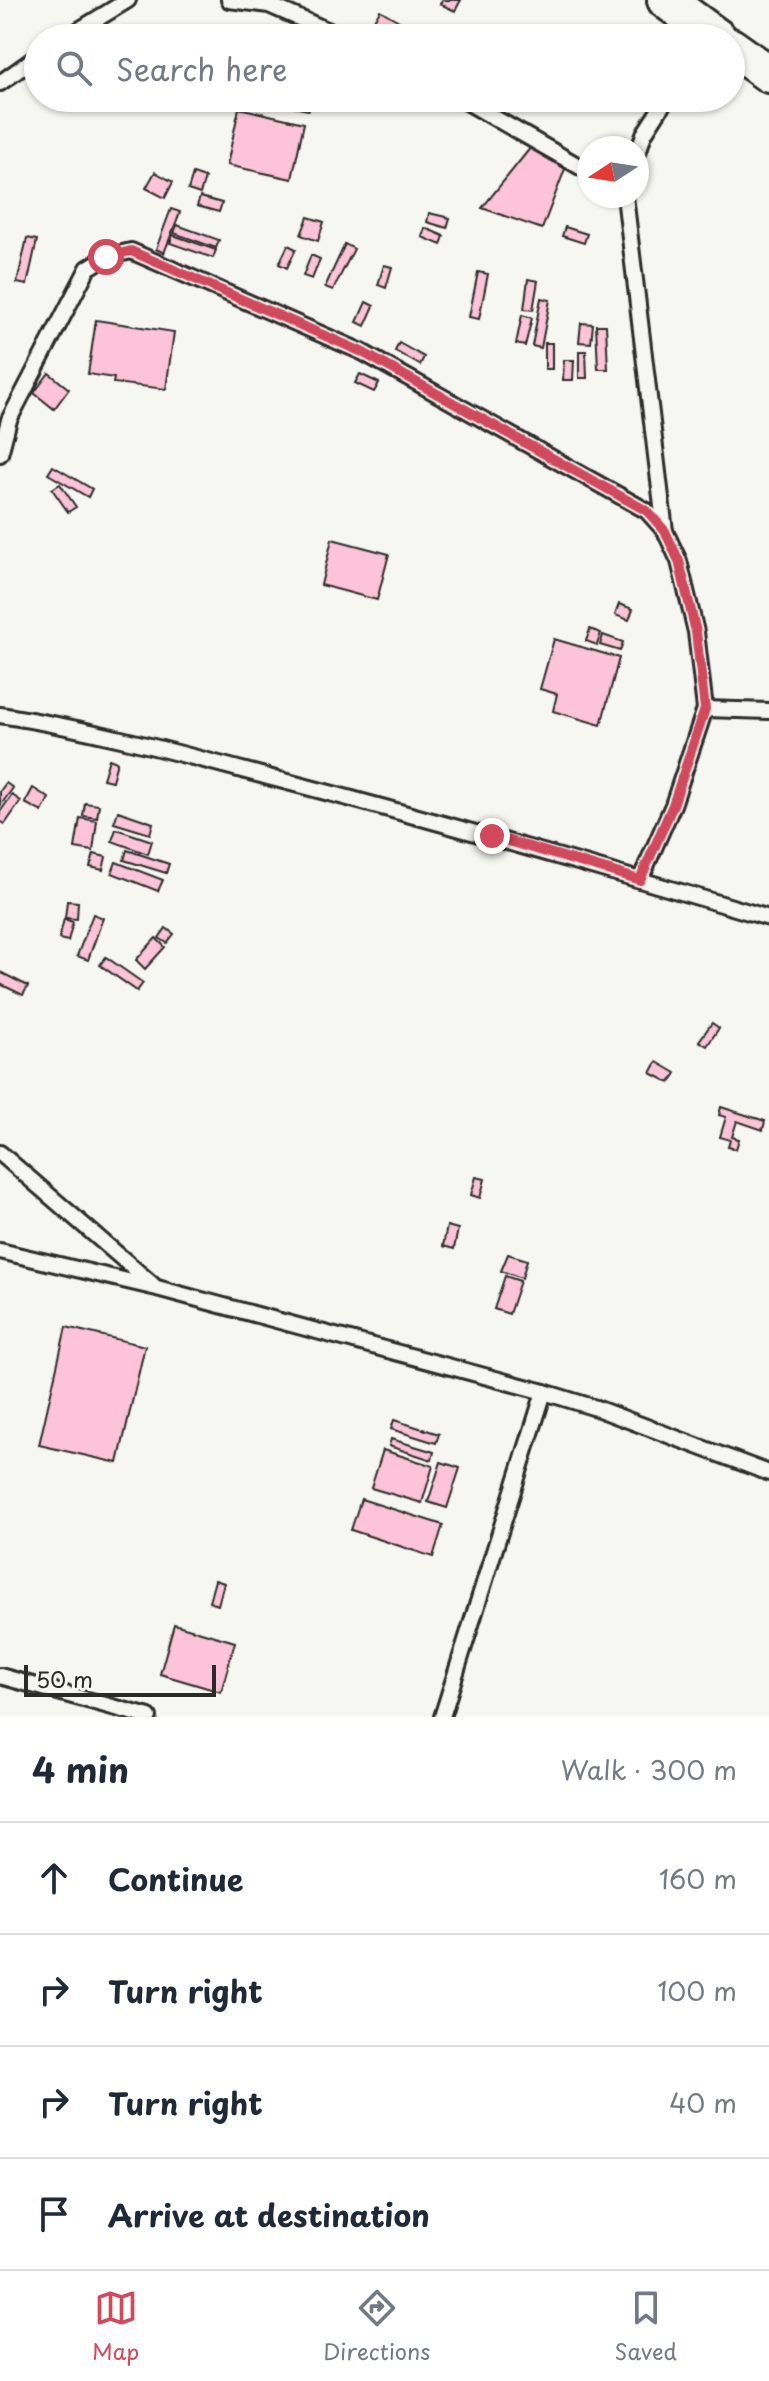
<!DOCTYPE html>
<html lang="en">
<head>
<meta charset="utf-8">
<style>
	body { margin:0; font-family:"Playpen Sans",sans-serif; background:#f6f6f7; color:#1f2937 }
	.compass { position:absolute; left:577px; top:136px; width:72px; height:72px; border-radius:50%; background:#fff; box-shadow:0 2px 6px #0004; rotate:258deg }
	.scale { position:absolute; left:24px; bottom:20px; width:192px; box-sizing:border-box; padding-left:8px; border:4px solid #2b2b2b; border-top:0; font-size:22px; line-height:28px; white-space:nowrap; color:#2b2b2b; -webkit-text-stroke:6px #f6f6f2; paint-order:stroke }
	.stop { position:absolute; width:24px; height:24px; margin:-18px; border:6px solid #d1495b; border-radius:50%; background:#fff }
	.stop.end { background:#d1495b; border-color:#fff; box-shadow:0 2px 8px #0008 }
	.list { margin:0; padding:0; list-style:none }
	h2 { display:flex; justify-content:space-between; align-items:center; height:104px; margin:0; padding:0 32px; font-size:34px }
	h2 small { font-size:26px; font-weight:400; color:#747a83 }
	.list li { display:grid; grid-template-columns:52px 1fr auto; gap:24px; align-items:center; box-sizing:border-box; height:112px; padding:0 32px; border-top:2px solid #e0e1e3 }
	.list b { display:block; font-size:30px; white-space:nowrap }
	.list em { font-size:26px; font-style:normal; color:#747a83 }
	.icon { flex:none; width:44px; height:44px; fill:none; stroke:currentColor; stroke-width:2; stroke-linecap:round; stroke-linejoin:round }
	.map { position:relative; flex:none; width:769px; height:1717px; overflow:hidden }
	.search { position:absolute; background:#fff; box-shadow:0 2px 6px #0004; left:24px; right:24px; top:24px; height:88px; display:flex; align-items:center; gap:20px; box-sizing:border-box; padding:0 28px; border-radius:44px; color:#747a83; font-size:30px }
	.sheet { height:552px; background:#fff }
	nav { display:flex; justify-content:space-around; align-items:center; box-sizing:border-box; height:112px; border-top:2px solid #e0e1e3; background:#fff; font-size:22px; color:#747a83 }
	nav a { display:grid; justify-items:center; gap:4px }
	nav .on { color:#d1495b }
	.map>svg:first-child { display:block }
	.building { fill:#fdc3d8; stroke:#2b2b2b; stroke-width:2 }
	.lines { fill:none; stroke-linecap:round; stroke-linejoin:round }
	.service-casing { stroke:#2b2b2b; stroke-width:20 }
	.tertiary-casing { stroke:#2b2b2b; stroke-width:42 }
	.service { stroke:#f6f6f2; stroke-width:14 }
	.tertiary { stroke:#f6f6f2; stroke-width:36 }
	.route { stroke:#d1495b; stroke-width:10 }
</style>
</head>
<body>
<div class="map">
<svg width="769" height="1717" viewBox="0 0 769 1717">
	<rect width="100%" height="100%" fill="#f6f6f2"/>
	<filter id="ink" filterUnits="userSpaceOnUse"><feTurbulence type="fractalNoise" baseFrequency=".0125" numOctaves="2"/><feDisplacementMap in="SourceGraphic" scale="16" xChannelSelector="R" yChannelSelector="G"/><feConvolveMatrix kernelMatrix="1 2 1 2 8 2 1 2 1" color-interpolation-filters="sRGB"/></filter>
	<g filter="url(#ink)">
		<g class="building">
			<polygon points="442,0 461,0 455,11 440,4"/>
			<polygon points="380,10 411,28 405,38 389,38 370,27"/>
			<polygon points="244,98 311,98 309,110"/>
			<polygon points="239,108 304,123 292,179 227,165"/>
			<polygon points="531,147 568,161 542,229 482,208"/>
			<polygon points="155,172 173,182 165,198 146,188"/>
			<polygon points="193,174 205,178 200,194 188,190"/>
			<polygon points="200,197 222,203 219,212 197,206"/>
			<polygon points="171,209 180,212 164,253 156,249"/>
			<polygon points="429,213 450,218 447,228 427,222"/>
			<polygon points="308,217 324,222 318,241 301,235"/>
			<polygon points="177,225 219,240 216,248 174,233"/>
			<polygon points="565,227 587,234 584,243 562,236"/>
			<polygon points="425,228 444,236 441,245 422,237"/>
			<polygon points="173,235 216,250 213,258 170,243"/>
			<polygon points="27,238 37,240 27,285 17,283"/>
			<polygon points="345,244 354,249 333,290 325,287"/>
			<polygon points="288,245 296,249 287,268 279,264"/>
			<polygon points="311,255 320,259 312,279 303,276"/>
			<polygon points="384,265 392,267 386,288 378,285"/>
			<polygon points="478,272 488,274 479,319 469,317"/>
			<polygon points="528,279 538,281 533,310 524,309"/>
			<polygon points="541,298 550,300 541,348 532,346"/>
			<polygon points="366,302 374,306 365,326 357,322"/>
			<polygon points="522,315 532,318 525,346 516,344"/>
			<polygon points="96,320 174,332 166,389 113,383 114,378 88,374"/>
			<polygon points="581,323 593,324 591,343 579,342"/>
			<polygon points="596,325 606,325 608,369 598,369"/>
			<polygon points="399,343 424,357 420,365 395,351"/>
			<rect x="545" y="343" width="7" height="26"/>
			<polygon points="579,351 586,351 587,378 579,378"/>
			<polygon points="564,360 574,360 573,380 563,380"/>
			<polygon points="49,373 69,389 54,409 34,393"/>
			<polygon points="360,374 379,383 374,392 355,383"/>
			<polygon points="53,466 92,489 88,497 48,474"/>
			<polygon points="60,484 76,507 68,512 52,489"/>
			<polygon points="332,539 389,554 377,600 321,585"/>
			<polygon points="619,604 633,609 629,620 615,615"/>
			<polygon points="590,629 601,633 597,645 586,641"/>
			<polygon points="603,635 623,642 620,651 600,645"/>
			<polygon points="554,639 619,658 601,725 553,711 557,694 540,689"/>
			<polygon points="109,759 117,762 112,781 103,779"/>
			<polygon points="6,783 13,788 0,806 0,791"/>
			<polygon points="33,788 49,798 42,812 25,803"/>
			<polygon points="12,795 21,801 5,824 0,821 0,812"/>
			<polygon points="85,803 99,805 97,818 83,816"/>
			<polygon points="118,811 153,823 150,834 114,823"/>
			<polygon points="80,818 97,821 93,851 75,848"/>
			<polygon points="116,829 152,841 148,854 112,841"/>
			<polygon points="127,850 169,864 166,873 124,860"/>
			<polygon points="94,854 106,857 103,870 90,867"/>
			<polygon points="116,862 163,880 158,891 112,873"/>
			<polygon points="67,901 78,902 77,919 65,918"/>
			<polygon points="93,914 103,918 88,960 77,956"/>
			<polygon points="64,919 73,922 68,941 59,939"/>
			<polygon points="166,928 174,934 167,943 159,938"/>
			<polygon points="156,938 165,947 145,969 136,960"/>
			<polygon points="106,957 143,983 137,991 100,965"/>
			<polygon points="0,972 28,986 23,995 0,984"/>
			<polygon points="712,1023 719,1028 707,1046 699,1041"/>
			<polygon points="657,1062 676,1073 670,1083 651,1073"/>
			<polygon points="721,1107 765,1121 763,1130 737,1121 732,1137 739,1139 736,1149 728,1147 730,1140 720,1137 726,1117 719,1115"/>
			<polygon points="476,1177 485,1179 480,1198 471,1195"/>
			<polygon points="447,1226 458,1229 454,1249 443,1246"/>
			<polygon points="508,1254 527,1260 522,1278 501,1271"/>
			<polygon points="505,1276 520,1281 509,1314 494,1309"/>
			<polygon points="66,1327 145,1346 118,1463 39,1445"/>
			<polygon points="394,1420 439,1434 436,1443 391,1429"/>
			<polygon points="391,1439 434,1452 432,1460 389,1446"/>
			<polygon points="383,1450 433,1466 422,1503 371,1488"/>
			<polygon points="441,1462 460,1468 447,1508 428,1502"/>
			<polygon points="361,1499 443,1525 433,1557 351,1530"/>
			<polygon points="215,1580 224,1583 218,1605 209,1602"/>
			<polygon points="174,1624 235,1642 221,1692 160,1674"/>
		</g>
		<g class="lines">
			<defs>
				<g id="service">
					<polyline points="229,0 269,5 345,38"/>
					<polyline points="66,38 128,0"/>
					<polyline points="0,83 38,56"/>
					<polyline points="460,98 589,172"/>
					<polyline points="637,156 644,134 667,98"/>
					<polyline points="625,196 665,531"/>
					<polyline points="0,454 9,420 88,268 106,257 131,251 362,352 647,511 665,531 679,561 696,632 705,709 673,805 640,880"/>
					<polyline points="705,709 769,711"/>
					<path d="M0 715C92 729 182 754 272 778 439 821 604 869 769 918"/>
					<polyline points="0,1153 153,1285"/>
					<polyline points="0,1251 157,1288 544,1392 596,1408 769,1473"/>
					<polyline points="0,1676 149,1717"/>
					<polyline points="442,1717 544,1392"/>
				</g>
				<g id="tertiary">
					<polyline points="666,0 718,38"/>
					<polyline points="731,47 769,74"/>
				</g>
			</defs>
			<use href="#service" class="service-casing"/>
			<use href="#tertiary" class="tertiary-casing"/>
			<use href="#service" class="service"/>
			<use href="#tertiary" class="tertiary"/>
		</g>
	</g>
	<g class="lines" filter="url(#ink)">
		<polyline class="route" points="106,257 131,251 362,352 647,511 665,531 679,561 696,632 705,709 673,805 640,880 492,836"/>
	</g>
</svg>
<svg class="compass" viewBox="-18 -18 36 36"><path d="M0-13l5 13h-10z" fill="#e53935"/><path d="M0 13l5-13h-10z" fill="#747a83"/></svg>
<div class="scale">50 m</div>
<div class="stop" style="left:106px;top:257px"></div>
<div class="stop end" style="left:492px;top:836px"></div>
<div class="search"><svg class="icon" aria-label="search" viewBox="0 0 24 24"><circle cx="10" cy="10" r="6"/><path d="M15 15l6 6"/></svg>Search here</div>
</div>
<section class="sheet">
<h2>4 min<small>Walk · 300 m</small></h2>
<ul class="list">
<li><svg class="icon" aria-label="ahead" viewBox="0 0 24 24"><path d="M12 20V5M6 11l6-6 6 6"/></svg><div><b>Continue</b></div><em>160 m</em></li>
<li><svg class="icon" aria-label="right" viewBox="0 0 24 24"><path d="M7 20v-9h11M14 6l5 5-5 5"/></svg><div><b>Turn right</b></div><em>100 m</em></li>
<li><svg class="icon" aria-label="right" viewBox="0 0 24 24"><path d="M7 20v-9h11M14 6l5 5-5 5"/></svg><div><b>Turn right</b></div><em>40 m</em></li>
<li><svg class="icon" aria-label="arrive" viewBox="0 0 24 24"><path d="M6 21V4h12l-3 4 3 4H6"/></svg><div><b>Arrive at destination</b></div></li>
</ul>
</section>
<nav>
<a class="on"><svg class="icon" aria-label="map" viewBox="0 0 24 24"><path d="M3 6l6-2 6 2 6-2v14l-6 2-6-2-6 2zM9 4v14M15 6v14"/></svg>Map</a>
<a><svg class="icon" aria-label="directions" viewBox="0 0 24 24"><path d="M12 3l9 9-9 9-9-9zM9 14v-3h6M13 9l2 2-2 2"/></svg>Directions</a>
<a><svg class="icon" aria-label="saved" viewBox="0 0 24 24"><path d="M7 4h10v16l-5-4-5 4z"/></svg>Saved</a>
</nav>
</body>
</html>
